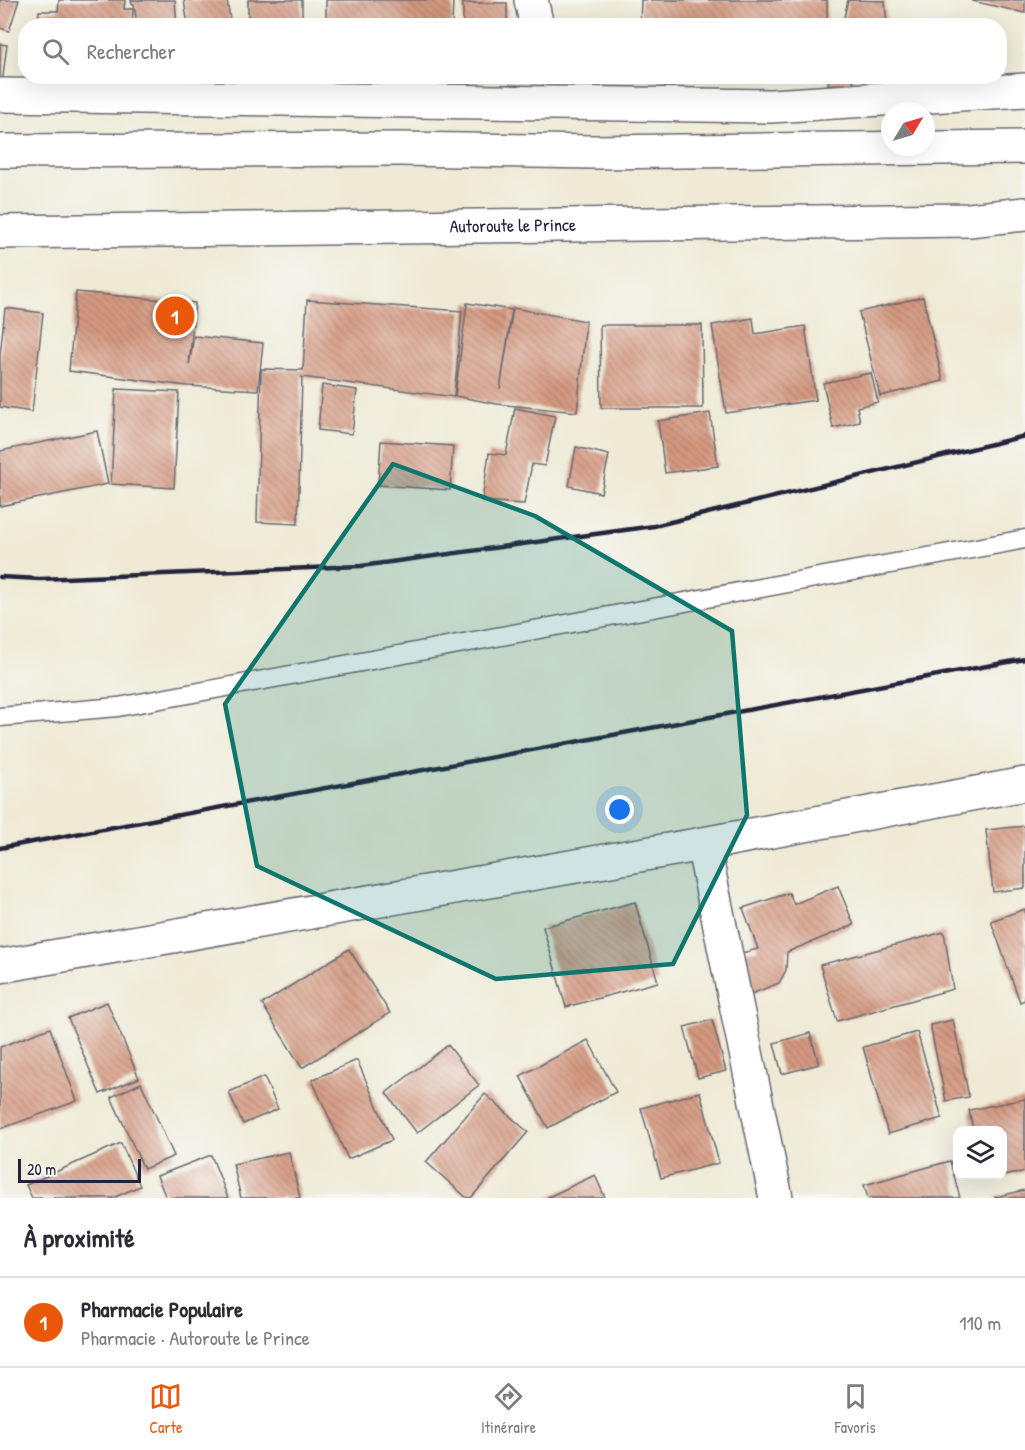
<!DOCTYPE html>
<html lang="fr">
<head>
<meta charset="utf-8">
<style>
	body { margin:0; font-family:"Patrick Hand",sans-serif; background:#f2f2f3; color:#2b2b33 }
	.controls { position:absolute; right:18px; bottom:18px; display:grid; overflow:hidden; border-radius:12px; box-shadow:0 6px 24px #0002 }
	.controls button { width:54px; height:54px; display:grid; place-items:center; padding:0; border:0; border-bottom:2px solid #e1e1e2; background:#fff; color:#2b2b33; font:30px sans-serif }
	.compass { position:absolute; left:881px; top:102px; width:54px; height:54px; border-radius:50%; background:#fff; box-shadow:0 6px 24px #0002; rotate:52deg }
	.scale { position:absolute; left:18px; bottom:15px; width:123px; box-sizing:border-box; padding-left:6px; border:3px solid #22223b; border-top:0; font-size:16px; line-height:21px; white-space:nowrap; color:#22223b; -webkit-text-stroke:4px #f6f6f2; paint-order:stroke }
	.you { position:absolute; left:620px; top:810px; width:21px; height:21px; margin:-15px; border:4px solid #fff; border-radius:50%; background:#1a73e8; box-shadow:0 0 0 9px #1a73e833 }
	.badge { display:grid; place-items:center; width:39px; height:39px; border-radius:50%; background:#ea580c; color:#fff; font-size:20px; font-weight:700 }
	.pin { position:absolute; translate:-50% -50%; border:3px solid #fff; box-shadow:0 2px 6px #0006 }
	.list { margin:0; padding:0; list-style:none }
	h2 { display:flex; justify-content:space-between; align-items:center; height:78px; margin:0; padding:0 24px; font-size:26px }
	h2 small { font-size:20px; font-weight:400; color:#7c7c81 }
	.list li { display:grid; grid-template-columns:39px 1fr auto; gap:18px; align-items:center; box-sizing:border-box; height:90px; padding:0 24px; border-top:2px solid #e1e1e2 }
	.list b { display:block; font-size:22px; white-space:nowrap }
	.list p { margin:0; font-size:20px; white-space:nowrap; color:#7c7c81 }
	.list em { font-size:20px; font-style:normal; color:#7c7c81 }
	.icon { flex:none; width:33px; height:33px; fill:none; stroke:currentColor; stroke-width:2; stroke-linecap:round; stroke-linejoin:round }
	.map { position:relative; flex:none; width:1025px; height:1198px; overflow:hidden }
	.search { position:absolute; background:#fff; box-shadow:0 6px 24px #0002; left:18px; right:18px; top:18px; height:66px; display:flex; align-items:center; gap:15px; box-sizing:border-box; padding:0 21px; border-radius:24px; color:#7c7c81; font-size:22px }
	.sheet { height:168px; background:#fff }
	nav { display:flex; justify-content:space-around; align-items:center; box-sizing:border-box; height:84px; border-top:2px solid #e1e1e2; background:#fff; font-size:16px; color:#7c7c81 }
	nav a { display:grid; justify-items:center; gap:3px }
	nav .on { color:#ea580c }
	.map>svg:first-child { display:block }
	.building { fill:url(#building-back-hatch) }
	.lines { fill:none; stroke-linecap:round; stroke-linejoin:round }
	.service-casing { stroke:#696871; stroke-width:21 }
	.minor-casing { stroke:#696871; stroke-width:36 }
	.tertiary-casing { stroke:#696871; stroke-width:36 }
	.primary-casing { stroke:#696871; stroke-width:36 }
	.service { stroke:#fff; stroke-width:18 }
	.minor { stroke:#fff; stroke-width:33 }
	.tertiary { stroke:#fff; stroke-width:33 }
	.primary { stroke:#fff; stroke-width:33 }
	.rail { stroke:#22223b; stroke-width:4.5 }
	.marked { fill:#0f766e; fill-opacity:0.2; stroke:#0f766e; stroke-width:4.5; stroke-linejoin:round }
	.labels { text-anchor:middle; stroke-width:4.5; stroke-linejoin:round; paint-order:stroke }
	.street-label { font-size:18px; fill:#22223b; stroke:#f6f6f2 }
</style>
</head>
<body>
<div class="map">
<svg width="1025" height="1198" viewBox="0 0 1025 1198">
	<defs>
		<pattern id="building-back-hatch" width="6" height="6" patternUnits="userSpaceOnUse" patternTransform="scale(1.5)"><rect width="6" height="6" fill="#d59980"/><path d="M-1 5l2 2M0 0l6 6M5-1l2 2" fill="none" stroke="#ac7c6a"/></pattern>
	</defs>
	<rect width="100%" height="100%" fill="#f6f6f2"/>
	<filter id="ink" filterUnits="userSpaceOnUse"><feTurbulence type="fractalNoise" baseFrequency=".0167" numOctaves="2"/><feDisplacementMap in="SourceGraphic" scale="12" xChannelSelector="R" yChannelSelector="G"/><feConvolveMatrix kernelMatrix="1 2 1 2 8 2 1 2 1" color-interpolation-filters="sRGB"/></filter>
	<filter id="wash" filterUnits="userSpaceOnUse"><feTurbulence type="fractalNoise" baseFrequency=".008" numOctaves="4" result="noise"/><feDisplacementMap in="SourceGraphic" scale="24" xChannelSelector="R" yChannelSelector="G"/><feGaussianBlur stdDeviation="1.35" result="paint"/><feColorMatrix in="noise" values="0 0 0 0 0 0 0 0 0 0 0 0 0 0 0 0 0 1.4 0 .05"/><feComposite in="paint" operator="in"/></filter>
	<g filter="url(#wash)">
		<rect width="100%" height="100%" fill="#eeead5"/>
		<g id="blocks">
			<g class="building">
				<polygon points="0,0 19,0 9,31 0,28"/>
				<polygon points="59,0 125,0 124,9 133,9 132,26 38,26 39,11 58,11"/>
				<polygon points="131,0 175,0 177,26 137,26 134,4 132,4"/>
				<polygon points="184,0 227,0 231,26 188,26"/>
				<rect x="248" y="0" width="54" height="26"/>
				<polygon points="326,0 453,0 452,26 326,26"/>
				<polygon points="641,0 827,0 827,26 640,26"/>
				<polygon points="848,0 885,1 887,26 842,26"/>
				<polygon points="972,0 1025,0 1025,13 972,1"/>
				<rect x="463" y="3" width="44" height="23"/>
				<polygon points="0,44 7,45 2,84 0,84"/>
				<polygon points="142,76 183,76 185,90 144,94"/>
				<polygon points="196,76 233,76 234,78 197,83"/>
				<polygon points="830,76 855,76 852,85 828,84"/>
				<polygon points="76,292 195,303 189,365 194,336 263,343 258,390 187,386 69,371"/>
				<polygon points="923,297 943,381 880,396 859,312"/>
				<polygon points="307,300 462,311 454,397 302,377 298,524 257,522 261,369 303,370"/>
				<polygon points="467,303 512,310 500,389 513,308 586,321 577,412 497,404 455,396"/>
				<polygon points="5,308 43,313 32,412 0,407 0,356"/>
				<polygon points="753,318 755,334 805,326 816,400 726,413 712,325"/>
				<polygon points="600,325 702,325 703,408 601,408"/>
				<polygon points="871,373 878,402 857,407 860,422 833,428 823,383"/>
				<polygon points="322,385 357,390 352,434 318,430"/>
				<polygon points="116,389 179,392 174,488 111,484"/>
				<polygon points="515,408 555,416 545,466 532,464 524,504 482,501 489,453 506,455"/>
				<polygon points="710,413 718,466 665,473 658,421"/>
				<polygon points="97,431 108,484 0,506 0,451"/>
				<polygon points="381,441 453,446 450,490 378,485"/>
				<polygon points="576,447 609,455 601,493 569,486"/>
				<polygon points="1025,826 1025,888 993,892 986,830"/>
				<polygon points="838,886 854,925 787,952 786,970 779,983 749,995 737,954 758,949 743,908 789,893 794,904"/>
				<polygon points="635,902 658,982 566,1007 543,927"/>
				<polygon points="1025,909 1025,1000 1020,1002 991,921"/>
				<polygon points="944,932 953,989 837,1021 820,965"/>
				<polygon points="349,949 390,1013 302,1068 262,1004"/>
				<polygon points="107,1002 139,1078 100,1094 68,1018"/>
				<polygon points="712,1020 726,1071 698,1078 684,1027"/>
				<polygon points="953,1020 969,1097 946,1101 930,1025"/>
				<polygon points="50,1028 77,1101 0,1129 0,1047"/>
				<polygon points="917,1032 942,1118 888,1134 863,1047"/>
				<polygon points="810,1033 819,1064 782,1074 774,1043"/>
				<polygon points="588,1040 616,1092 548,1128 520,1076"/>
				<polygon points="448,1045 479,1085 417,1133 386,1093"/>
				<polygon points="357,1060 392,1140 348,1159 312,1080"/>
				<polygon points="264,1077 278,1109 243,1124 229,1092"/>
				<polygon points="141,1083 174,1156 144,1169 111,1097"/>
				<polygon points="700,1092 719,1163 661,1178 641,1108"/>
				<polygon points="485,1094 528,1132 471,1198 467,1198 426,1162"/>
				<polygon points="1025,1099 1025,1172 1002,1176 1002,1130 973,1130 969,1110"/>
				<polygon points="121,1143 140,1186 113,1198 32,1198 26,1185"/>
				<polygon points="289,1152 300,1198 241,1198 233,1164"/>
				<polygon points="211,1155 228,1198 166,1198 157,1176"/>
				<polygon points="950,1161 960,1198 868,1198 864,1185"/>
				<polygon points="595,1175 605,1198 546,1198"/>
				<polygon points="1025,1190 1025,1198 995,1198 995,1197"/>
			</g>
		</g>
	</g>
	<g filter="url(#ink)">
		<use href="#blocks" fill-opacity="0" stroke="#696871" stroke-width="1.5"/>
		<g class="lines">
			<defs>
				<polyline id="service" points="0,717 118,707 1025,539"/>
				<g id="minor">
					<polyline points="531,0 537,26"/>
					<polyline points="0,95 771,106 1025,90"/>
					<polyline points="703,844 776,1198"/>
				</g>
				<polyline id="tertiary" points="0,966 703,844 1025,784"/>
				<g id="primary">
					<polyline points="0,151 398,149 593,152 1025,147"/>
					<path id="s1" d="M0 232 969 220 1025 214"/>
				</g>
			</defs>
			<use href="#service" class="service-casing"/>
			<use href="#minor" class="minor-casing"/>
			<use href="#tertiary" class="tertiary-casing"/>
			<use href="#primary" class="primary-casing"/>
			<use href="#service" class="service"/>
			<use href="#minor" class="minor"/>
			<use href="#tertiary" class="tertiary"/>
			<use href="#primary" class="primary"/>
			<g class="rail">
				<polyline points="0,577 40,579 361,566 654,526 1025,436"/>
				<polyline points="0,848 1025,659"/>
			</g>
		</g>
	</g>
	<path class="marked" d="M393 464 535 516 732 631 747 815 673 964 496 979 257 866 225 704Z"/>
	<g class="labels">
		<g class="street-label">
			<text dy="6" stroke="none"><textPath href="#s1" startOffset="513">Autoroute le Prince</textPath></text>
		</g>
	</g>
</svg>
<div class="controls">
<button><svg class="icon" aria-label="layers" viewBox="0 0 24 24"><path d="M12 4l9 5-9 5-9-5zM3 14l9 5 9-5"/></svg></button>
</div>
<svg class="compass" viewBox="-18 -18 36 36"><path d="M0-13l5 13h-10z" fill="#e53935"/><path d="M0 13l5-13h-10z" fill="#7c7c81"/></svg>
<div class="scale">20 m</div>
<div class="you"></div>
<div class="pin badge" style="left:175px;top:316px">1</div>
<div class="search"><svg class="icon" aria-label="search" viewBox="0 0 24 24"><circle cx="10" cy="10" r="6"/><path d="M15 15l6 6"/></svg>Rechercher</div>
</div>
<section class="sheet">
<h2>À proximité<small></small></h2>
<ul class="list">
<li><span class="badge">1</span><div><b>Pharmacie Populaire</b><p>Pharmacie · Autoroute le Prince</p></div><em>110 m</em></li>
</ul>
</section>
<nav>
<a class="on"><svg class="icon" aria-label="map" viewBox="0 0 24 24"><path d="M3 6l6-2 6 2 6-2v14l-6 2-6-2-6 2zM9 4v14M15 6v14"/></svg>Carte</a>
<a><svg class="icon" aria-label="directions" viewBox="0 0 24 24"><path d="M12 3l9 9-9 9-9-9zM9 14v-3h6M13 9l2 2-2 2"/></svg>Itinéraire</a>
<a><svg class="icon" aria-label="saved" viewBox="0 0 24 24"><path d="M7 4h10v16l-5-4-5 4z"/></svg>Favoris</a>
</nav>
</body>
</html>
